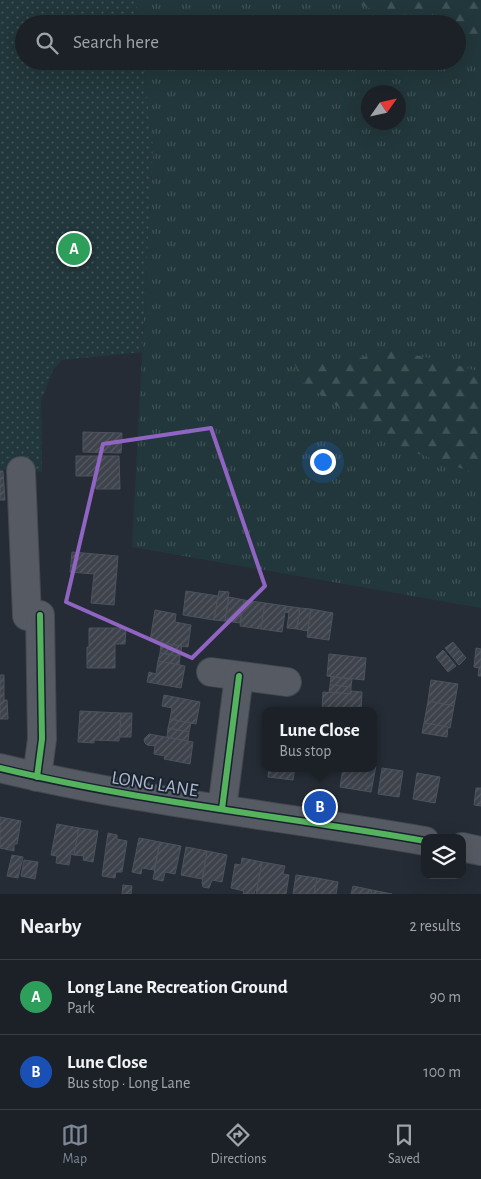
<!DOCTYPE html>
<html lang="en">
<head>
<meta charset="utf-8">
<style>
	body { margin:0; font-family:"Alegreya Sans",sans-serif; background:#252930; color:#f1f3f6 }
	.controls { position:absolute; right:15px; bottom:15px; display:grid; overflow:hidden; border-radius:10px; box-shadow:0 5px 20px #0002 }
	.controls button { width:45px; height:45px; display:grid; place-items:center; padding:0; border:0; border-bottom:1px solid #3a3e45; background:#1c2128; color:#f1f3f6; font:25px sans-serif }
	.compass { position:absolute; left:361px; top:85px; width:45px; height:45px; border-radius:50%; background:#1c2128; box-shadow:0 5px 20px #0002; rotate:56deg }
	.you { position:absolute; left:322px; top:461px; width:18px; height:18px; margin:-12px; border:4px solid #fff; border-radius:50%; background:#1a73e8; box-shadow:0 0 0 8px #1a73e833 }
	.badge { display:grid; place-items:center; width:32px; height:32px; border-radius:50%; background:#7d8795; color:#fff; font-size:16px; font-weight:700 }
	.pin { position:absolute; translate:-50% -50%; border:2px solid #fff; box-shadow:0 1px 5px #0006 }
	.popup { position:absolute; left:262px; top:707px; width:115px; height:65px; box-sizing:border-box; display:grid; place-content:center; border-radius:10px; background:#1c2128; filter:drop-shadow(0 1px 4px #0005); font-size:16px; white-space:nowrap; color:#a0a3a8 }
	.popup b { font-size:19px; color:#f1f3f6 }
	.popup::after { content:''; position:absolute; left:50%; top:100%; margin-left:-10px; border:10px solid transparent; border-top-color:#1c2128 }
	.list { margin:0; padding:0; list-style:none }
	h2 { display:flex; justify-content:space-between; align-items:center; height:65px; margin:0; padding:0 20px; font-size:21px }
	h2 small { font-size:16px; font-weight:400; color:#a0a3a8 }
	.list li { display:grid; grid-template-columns:32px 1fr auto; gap:15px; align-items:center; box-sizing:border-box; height:75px; padding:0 20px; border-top:1px solid #3a3e45 }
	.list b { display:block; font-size:19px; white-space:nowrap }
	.list p { margin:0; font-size:16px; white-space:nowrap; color:#a0a3a8 }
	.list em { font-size:16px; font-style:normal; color:#a0a3a8 }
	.icon { flex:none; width:28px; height:28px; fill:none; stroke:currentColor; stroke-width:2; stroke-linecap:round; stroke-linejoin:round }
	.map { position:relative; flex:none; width:481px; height:894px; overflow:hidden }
	.search { position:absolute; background:#1c2128; box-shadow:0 5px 20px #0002; left:15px; right:15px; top:15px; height:55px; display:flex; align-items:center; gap:12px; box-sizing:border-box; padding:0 18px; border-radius:28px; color:#a0a3a8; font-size:19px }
	.sheet { height:215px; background:#1c2128 }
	nav { display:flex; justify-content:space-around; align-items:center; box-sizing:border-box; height:70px; border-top:1px solid #3a3e45; background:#1c2128; font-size:14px; color:#a0a3a8 }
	nav a { display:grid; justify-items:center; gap:2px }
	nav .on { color:#7d8795 }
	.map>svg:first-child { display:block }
	.grass { fill:url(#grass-tufts); fill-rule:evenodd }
	.forest { fill:url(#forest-firs) }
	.park { fill:url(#park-dots) }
	.building { fill:url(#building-hatch); stroke:#4c535d }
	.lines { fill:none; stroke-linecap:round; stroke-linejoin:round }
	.minor-casing { stroke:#43484f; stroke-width:30 }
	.minor { stroke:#555a63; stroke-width:28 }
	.cycleway-casing { stroke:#182230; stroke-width:9 }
	.cycleway { stroke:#56b35d; stroke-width:6 }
	.marked { fill:none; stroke:#8f64c3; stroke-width:4; stroke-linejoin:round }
	.labels { text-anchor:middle; stroke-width:4; stroke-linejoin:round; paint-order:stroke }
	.street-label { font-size:19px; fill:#adb8c8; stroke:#182230 }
</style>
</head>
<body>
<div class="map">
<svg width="481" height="894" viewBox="0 0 481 894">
	<defs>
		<pattern id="grass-tufts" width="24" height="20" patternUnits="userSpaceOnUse" patternTransform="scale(1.25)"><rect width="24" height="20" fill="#22373b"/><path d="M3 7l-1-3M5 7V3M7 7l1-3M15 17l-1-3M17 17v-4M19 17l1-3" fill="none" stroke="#3f5256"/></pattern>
		<pattern id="forest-firs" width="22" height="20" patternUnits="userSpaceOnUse" patternTransform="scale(1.25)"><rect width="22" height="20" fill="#22373b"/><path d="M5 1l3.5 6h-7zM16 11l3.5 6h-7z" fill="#3f5256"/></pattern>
		<pattern id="park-dots" width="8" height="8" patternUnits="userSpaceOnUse" patternTransform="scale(1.25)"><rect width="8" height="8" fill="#22373b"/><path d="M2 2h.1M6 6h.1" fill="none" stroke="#3f5256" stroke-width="1.8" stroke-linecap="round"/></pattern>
		<pattern id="building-hatch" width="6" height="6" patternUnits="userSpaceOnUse" patternTransform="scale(1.25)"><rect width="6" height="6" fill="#3d424b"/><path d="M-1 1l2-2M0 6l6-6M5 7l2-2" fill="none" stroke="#565b63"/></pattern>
	</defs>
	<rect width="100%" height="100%" fill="#252c35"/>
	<path class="grass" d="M136 0H481V608L132 547 153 147 143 61H457V24H139ZM368 92H398V122H368Z"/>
	<g class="forest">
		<polygon points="349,0 481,0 481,51 457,42 457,24 410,24"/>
		<polygon points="389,350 434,359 481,372 481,475 398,447 303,383 294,363 341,363"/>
	</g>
	<polygon class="park" points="0,0 136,0 139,24 24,24 24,61 143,61 153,147 142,352 62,360 53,370 41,401 42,472 12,469 0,470"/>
	<g class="building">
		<polygon points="83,432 122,433 121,453 83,452"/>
		<polygon points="76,456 119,456 120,489 96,489 95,476 76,476"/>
		<polygon points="0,471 3,471 5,500 0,500"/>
		<polygon points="72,552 118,556 114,605 91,603 94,574 70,572"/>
		<polygon points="186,591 218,596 214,620 183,615"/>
		<polygon points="219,591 229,592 225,621 214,620"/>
		<polygon points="229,597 244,600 240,623 225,621"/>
		<polygon points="244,600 265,603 261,629 240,626"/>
		<polygon points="265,603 286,606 282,632 261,629"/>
		<polygon points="286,606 300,608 297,629 287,628 289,613 285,612"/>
		<polygon points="300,608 311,609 308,631 297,629"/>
		<polygon points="311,609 333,613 329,640 307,637"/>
		<polygon points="155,610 176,614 175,622 191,625 188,647 150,641"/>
		<polygon points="89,628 126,628 125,644 115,644 115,668 87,668 87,647 89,647"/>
		<polygon points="453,642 466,658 459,665 445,648"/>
		<polygon points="161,643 182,646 180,656 160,653"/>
		<polygon points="476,648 481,649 481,676 478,676 479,668 474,667"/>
		<polygon points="443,650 456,666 448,672 436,657"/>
		<polygon points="160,653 180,656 179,665 158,661"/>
		<polygon points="329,654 366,658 364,680 327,676"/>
		<polygon points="158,661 185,666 181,688 147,682 149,672 156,674"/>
		<polygon points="0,675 4,675 4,700 7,700 8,719 0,719"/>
		<polygon points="331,677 352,679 351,687 330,685"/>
		<polygon points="431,680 458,684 454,706 428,701"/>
		<polygon points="330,685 351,687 351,694 329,692"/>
		<polygon points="351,691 362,692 361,710 349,708 349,711 322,711 323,692 351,694"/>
		<polygon points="164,695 200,702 196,724 170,719 172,708 162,706"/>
		<polygon points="428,701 454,706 450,728 424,723"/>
		<polygon points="80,711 121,713 119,741 94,740 94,743 78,742"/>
		<polygon points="121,713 132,713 131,737 120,737"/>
		<polygon points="170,719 191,723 189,732 168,728"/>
		<polygon points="424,723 448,727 447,737 422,733"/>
		<polygon points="168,728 189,732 188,741 167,737"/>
		<polygon points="149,734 193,742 190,764 164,759 165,756 154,754 155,746 147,745 145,743 144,739"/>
		<polygon points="374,766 376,766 371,792 340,787 343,768 374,768"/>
		<polygon points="269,768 295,768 293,780 268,777"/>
		<polygon points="382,768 403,771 399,797 378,794"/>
		<polygon points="417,773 440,777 435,803 413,799"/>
		<polygon points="476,788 481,788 481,806 474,805"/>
		<polygon points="0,817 21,821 17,844 14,844 14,851 0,848"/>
		<polygon points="57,824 79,828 74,855 71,854 69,865 56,863 57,856 51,855"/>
		<polygon points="79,828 98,831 93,862 83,860 84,856 74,855"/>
		<polygon points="108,833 117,835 117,839 127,841 122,872 116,872 115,878 102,876"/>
		<polygon points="139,838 160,842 154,870 142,868 141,874 132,872"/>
		<polygon points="160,842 181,846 175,874 165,872 163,881 153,879"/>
		<polygon points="186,847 207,851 202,879 181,875"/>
		<polygon points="207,851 227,855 222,882 212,880 209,888 203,887 202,883"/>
		<polygon points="12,855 23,857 18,878 7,876"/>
		<polygon points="242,858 262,862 257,891 255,890 254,894 243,894 244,891 231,888 235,864 241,865"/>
		<polygon points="24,860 38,862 35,879 21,876"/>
		<polygon points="262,862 285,866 283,874 289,875 286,894 256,894"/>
		<polygon points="296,875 317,878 314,894 293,894"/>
		<polygon points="317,878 338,882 336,894 314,894"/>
		<polygon points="123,885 132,886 131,894 122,894"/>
		<polygon points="353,886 372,890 371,894 351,894"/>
		<polygon points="372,890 392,894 371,894"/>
	</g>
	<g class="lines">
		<defs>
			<g id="minor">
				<polyline points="21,471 27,616"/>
				<polyline points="211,672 287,682"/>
				<path d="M0 768C140 802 283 816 425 841"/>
				<polyline points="37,777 42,739 40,615"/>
				<polyline points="222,809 239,676"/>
				<polyline points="462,847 481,851"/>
			</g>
		</defs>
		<use href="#minor" class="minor-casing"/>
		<use href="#minor" class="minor"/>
		<defs>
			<g id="cycleway">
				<path d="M0 768C140 802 283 816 425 841"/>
				<polyline points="37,777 42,739 40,615"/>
				<polyline points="222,809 239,676"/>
			</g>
		</defs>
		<use href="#cycleway" class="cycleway-casing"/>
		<use href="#cycleway" class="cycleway"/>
	</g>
	<path class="marked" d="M211 428 265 586 192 658 66 602 103 444Z"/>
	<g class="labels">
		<g class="street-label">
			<text transform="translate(155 783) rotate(9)" y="7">LONG LANE</text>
		</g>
	</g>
</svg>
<div class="controls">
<button><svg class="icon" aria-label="layers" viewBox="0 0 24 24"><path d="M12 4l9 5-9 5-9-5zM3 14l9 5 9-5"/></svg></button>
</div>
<svg class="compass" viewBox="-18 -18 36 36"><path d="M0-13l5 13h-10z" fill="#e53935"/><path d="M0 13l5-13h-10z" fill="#a0a3a8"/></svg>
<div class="you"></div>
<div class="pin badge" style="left:74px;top:249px;background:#2e9e5b">A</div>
<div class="pin badge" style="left:320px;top:807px;background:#1a4fb4">B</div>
<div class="popup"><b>Lune Close</b>Bus stop</div>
<div class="search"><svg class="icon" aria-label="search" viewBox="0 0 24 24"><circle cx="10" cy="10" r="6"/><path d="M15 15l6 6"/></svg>Search here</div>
</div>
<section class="sheet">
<h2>Nearby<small>2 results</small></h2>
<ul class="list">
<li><span class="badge" style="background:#2e9e5b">A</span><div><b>Long Lane Recreation Ground</b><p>Park</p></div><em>90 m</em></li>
<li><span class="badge" style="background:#1a4fb4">B</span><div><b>Lune Close</b><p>Bus stop · Long Lane</p></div><em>100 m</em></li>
</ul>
</section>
<nav>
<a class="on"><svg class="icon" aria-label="map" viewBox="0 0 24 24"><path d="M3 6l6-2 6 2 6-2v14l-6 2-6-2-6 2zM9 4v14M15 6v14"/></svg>Map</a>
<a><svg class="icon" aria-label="directions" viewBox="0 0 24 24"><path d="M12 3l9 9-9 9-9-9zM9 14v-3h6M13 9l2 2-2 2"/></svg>Directions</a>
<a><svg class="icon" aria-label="saved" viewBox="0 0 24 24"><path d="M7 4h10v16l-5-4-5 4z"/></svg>Saved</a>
</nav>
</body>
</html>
